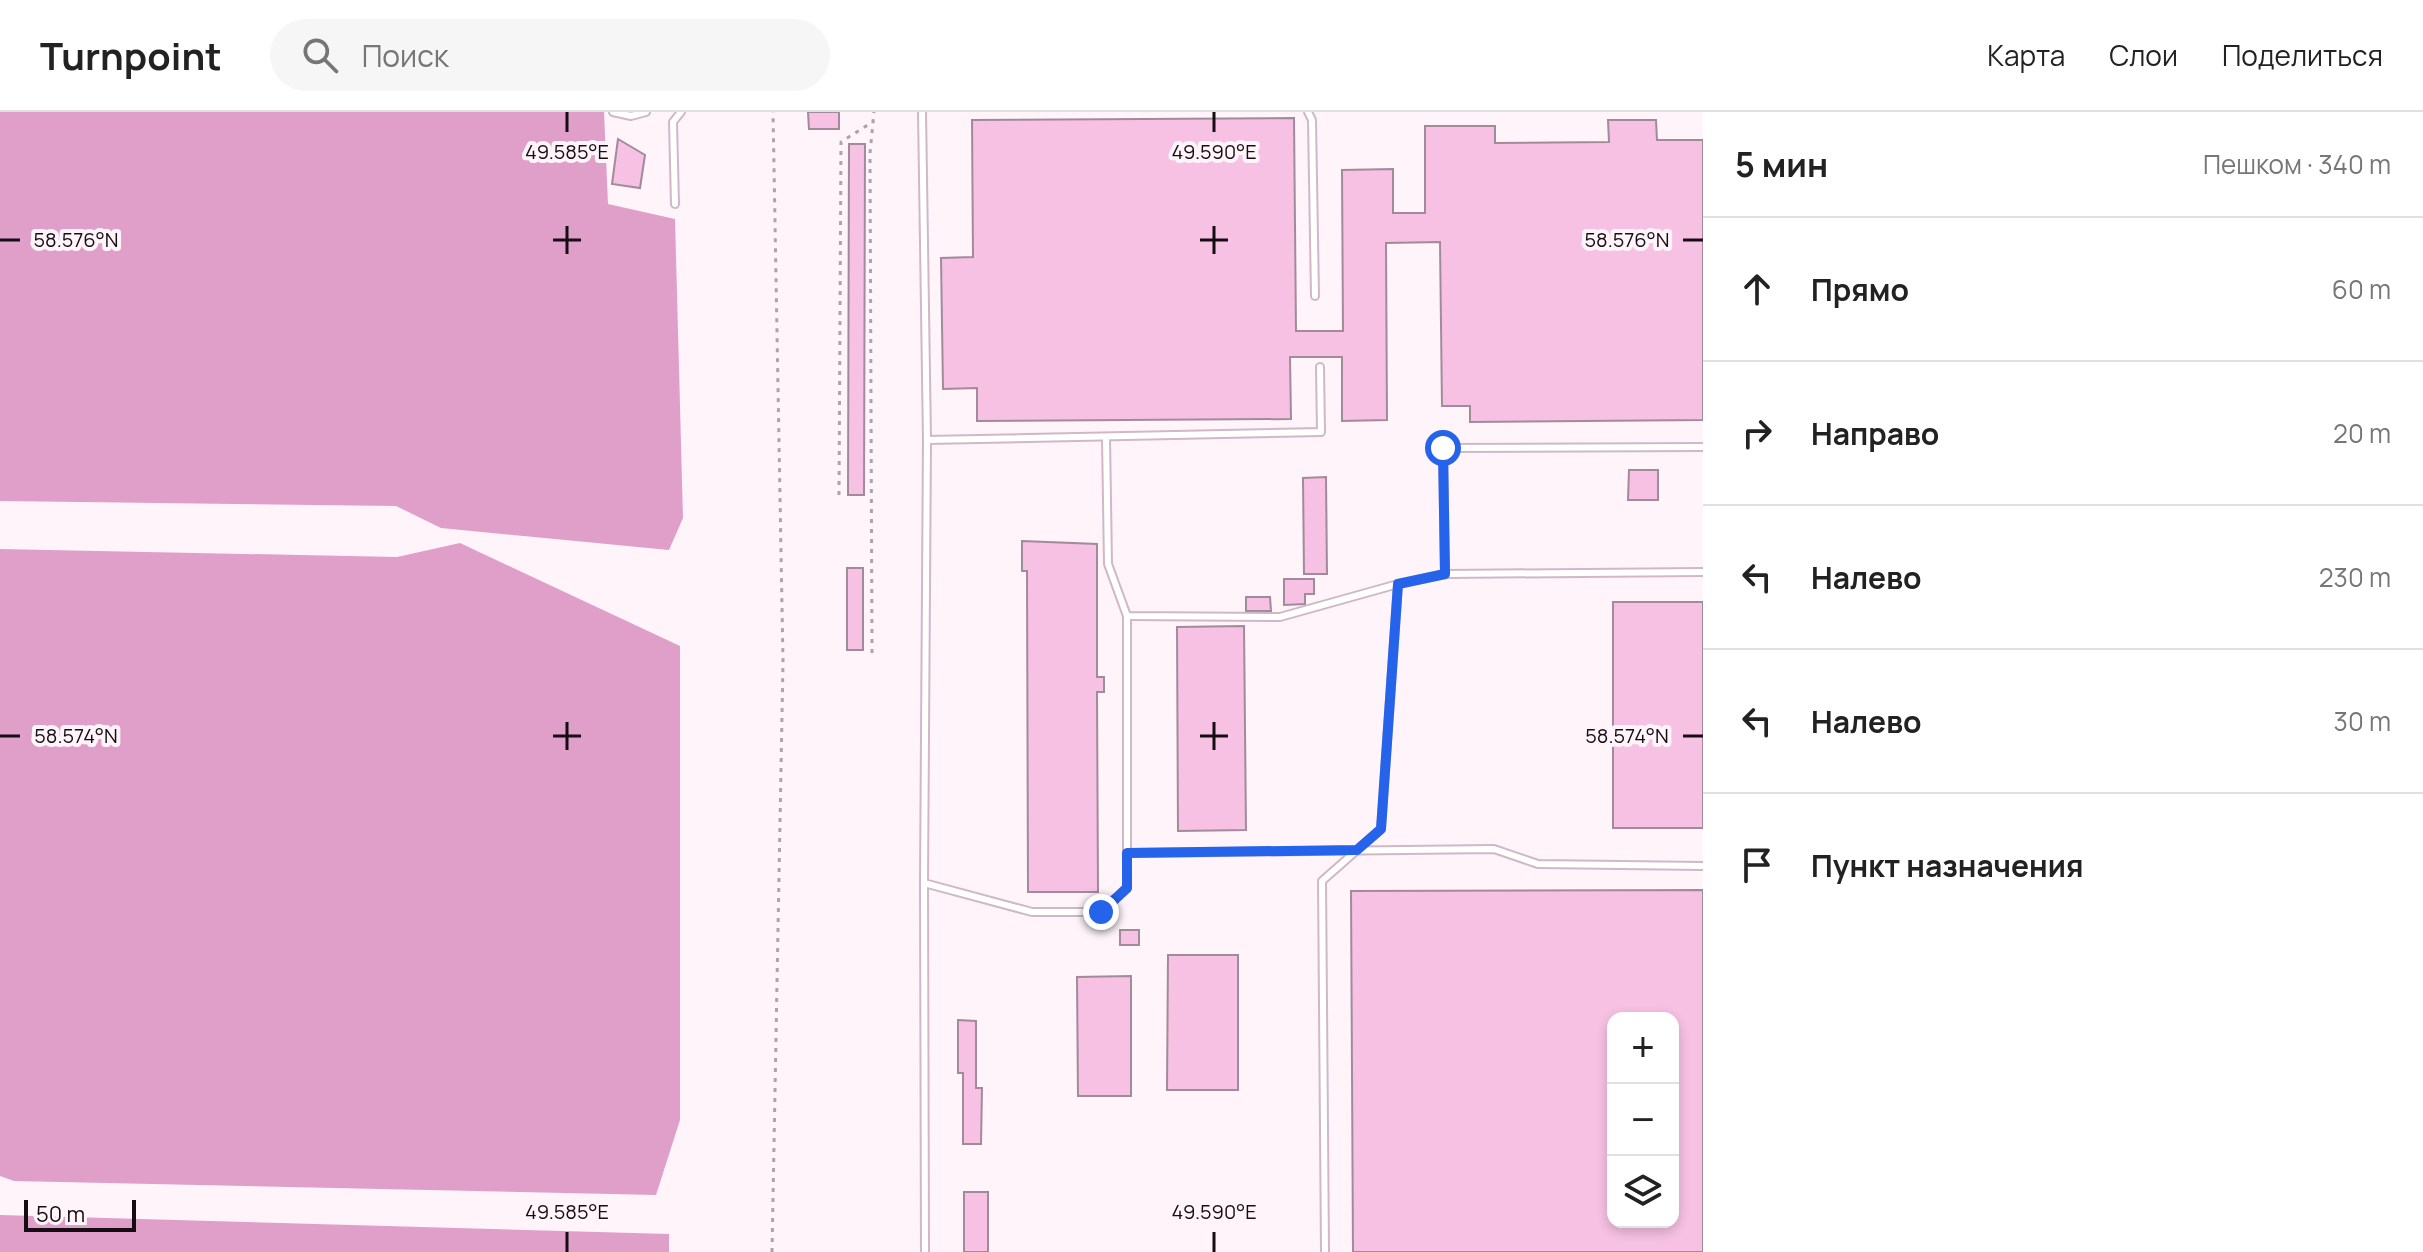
<!DOCTYPE html>
<html lang="ru">
<head>
<meta charset="utf-8">
<style>
	body { margin:0; font-family:Manrope,sans-serif; background:#f6f6f6; color:#222 }
	.controls { position:absolute; right:24px; bottom:24px; display:grid; overflow:hidden; border-radius:16px; box-shadow:0 4px 12px #0003 }
	.controls button { width:72px; height:72px; display:grid; place-items:center; padding:0; border:0; border-bottom:2px solid #e0e0e0; background:#fff; color:#222; font:40px sans-serif }
	.scale { position:absolute; left:24px; bottom:20px; width:112px; box-sizing:border-box; padding-left:8px; border:4px solid #150d12; border-top:0; font-size:22px; line-height:28px; white-space:nowrap; color:#150d12; -webkit-text-stroke:6px #fef4fa; paint-order:stroke }
	.stop { position:absolute; width:24px; height:24px; margin:-18px; border:6px solid #2563eb; border-radius:50%; background:#fff }
	.stop.end { background:#2563eb; border-color:#fff; box-shadow:0 2px 8px #0008 }
	.list { margin:0; padding:0; list-style:none }
	h2 { display:flex; justify-content:space-between; align-items:center; height:104px; margin:0; padding:0 32px; font-size:34px }
	h2 small { font-size:26px; font-weight:400; color:#767676 }
	.list li { display:grid; grid-template-columns:52px 1fr auto; gap:24px; align-items:center; box-sizing:border-box; height:144px; padding:0 32px; border-top:2px solid #e0e0e0 }
	.list b { display:block; font-size:30px; white-space:nowrap }
	.list em { font-size:26px; font-style:normal; color:#767676 }
	.icon { flex:none; width:44px; height:44px; fill:none; stroke:currentColor; stroke-width:2; stroke-linecap:round; stroke-linejoin:round }
	.map { position:relative; flex:none; width:1703px; height:1140px; overflow:hidden }
	header { display:flex; align-items:center; gap:48px; box-sizing:border-box; height:112px; padding:0 40px; background:#fff; border-bottom:2px solid #e0e0e0 }
	header strong { font-size:38px }
	nav { display:flex; gap:44px; margin-inline-start:auto; font-size:28px }
	.search { width:560px; height:72px; background:#f6f6f6; display:flex; align-items:center; gap:20px; box-sizing:border-box; padding:0 28px; border-radius:44px; color:#767676; font-size:30px }
	main { display:flex }
	aside { flex:1; background:#fff }
	.map>svg:first-child { display:block }
	.forest { fill:#e09fc9 }
	.building { fill:#f7c1e3; stroke:#a28b99; stroke-width:2; fill-rule:evenodd }
	.lines { fill:none; stroke-linecap:round; stroke-linejoin:round }
	.service-casing { stroke:#d0b8c7; stroke-width:10 }
	.path { stroke:#ada3a9; stroke-width:3; stroke-dasharray:4 6; stroke-linecap:butt }
	.service { stroke:#fff; stroke-width:6 }
	.route { stroke:#2563eb; stroke-width:10 }
	.ticks { fill:none; stroke:#150d12; stroke-width:3 }
	.ticks-label { font-size:20px; text-anchor:middle; fill:#150d12; stroke:#fef4fa; stroke-width:8; stroke-linejoin:round; paint-order:stroke }
</style>
</head>
<body>
<header>
<strong>Turnpoint</strong>
<div class="search"><svg class="icon" aria-label="search" viewBox="0 0 24 24"><circle cx="10" cy="10" r="6"/><path d="M15 15l6 6"/></svg>Поиск</div>
<nav><a>Карта</a><a>Слои</a><a>Поделиться</a></nav>
</header>
<main>
<div class="map">
<svg width="1703" height="1140" viewBox="0 0 1703 1140">
	<rect width="100%" height="100%" fill="#fef4fa"/>
	<g class="forest">
		<polygon points="0,0 604,0 608,92 675,107 683,406 669,438 441,416 396,394 0,389"/>
		<polygon points="460,431 680,534 680,1008 656,1083 14,1069 0,1064 0,437 397,445"/>
		<polygon points="0,1103 669,1122 669,1140 0,1140"/>
	</g>
	<g class="building">
		<polygon points="808,0 839,0 839,17 809,17"/>
		<polygon points="1294,6 1296,219 1343,219 1342,58 1393,57 1393,101 1425,101 1425,14 1495,14 1495,31 1609,30 1608,8 1656,8 1657,28 1703,28 1703,308 1470,310 1470,294 1442,294 1440,130 1386,131 1387,308 1342,309 1342,245 1290,245 1291,307 977,309 977,276 943,277 941,146 973,145 972,8"/>
		<polygon points="618,27 645,43 640,76 612,72"/>
		<polygon points="849,32 865,32 864,383 848,383"/>
		<polygon points="1629,358 1658,358 1658,388 1628,388"/>
		<polygon points="1326,365 1327,462 1304,462 1303,366"/>
		<polygon points="1022,429 1097,432 1097,565 1104,565 1104,580 1097,580 1098,780 1028,780 1027,459 1022,459"/>
		<rect x="847" y="456" width="16" height="82"/>
		<polygon points="1284,467 1314,467 1314,482 1305,482 1305,492 1284,493"/>
		<polygon points="1246,485 1270,485 1271,499 1246,499"/>
		<rect x="1613" y="490" width="90" height="226"/>
		<polygon points="1244,514 1246,718 1178,719 1177,515"/>
		<path d="M1703 778V1140H1353L1351 779ZM1613 906H1673V1110H1613Z"/>
		<rect x="1120" y="818" width="19" height="15"/>
		<polygon points="1168,843 1238,843 1238,978 1167,978"/>
		<polygon points="1131,864 1131,984 1078,984 1077,865"/>
		<polygon points="958,908 976,909 976,976 982,976 981,1032 963,1032 963,961 958,961"/>
		<rect x="964" y="1080" width="24" height="60"/>
	</g>
	<g class="lines">
		<defs>
			<g id="service">
				<polyline points="613,0 631,4 646,0"/>
				<polyline points="922,0 927,328 1321,320 1320,255"/>
				<polyline points="1308,0 1312,8 1315,184"/>
				<polyline points="675,92 673,10 681,0"/>
				<polyline points="1106,326 1108,452 1127,504 1280,505 1398,472"/>
				<polyline points="1703,335 1443,336 1445,462 1703,460"/>
				<polyline points="1127,741 1494,737 1538,752 1703,754"/>
				<polyline points="924,771 927,328"/>
				<polyline points="925,1140 924,771 1032,800 1101,800 1127,776 1127,504"/>
				<polyline points="1325,1140 1322,769 1381,717 1398,472 1445,462"/>
			</g>
		</defs>
		<use href="#service" class="service-casing"/>
		<g class="path">
			<polyline points="839,383 841,30 874,9"/>
			<polyline points="872,541 870,41 874,0"/>
			<polyline points="772,1140 783,550 773,0"/>
		</g>
		<use href="#service" class="service"/>
	</g>
	<g class="lines">
		<polyline class="route" points="1101,800 1127,776 1127,741 1357,738 1381,717 1398,472 1445,462 1443,336"/>
	</g>
	<path class="ticks" d="M567 0V20M1214 0V20M567 114V142M1214 114V142M0 128H20M553 128H581M1200 128H1228M1683 128H1703M567 610V638M1214 610V638M0 624H20M553 624H581M1200 624H1228M1683 624H1703M567 1120V1140M1214 1120V1140"/>
	<g class="ticks-label">
		<text x="567" y="47">49.585°E</text>
		<text x="1214" y="47">49.590°E</text>
		<text x="76" y="135">58.576°N</text>
		<text x="1627" y="135">58.576°N</text>
		<text x="76" y="631">58.574°N</text>
		<text x="1627" y="631">58.574°N</text>
		<text x="567" y="1107">49.585°E</text>
		<text x="1214" y="1107">49.590°E</text>
	</g>
</svg>
<div class="controls">
<button>+</button>
<button>−</button>
<button><svg class="icon" aria-label="layers" viewBox="0 0 24 24"><path d="M12 4l9 5-9 5-9-5zM3 14l9 5 9-5"/></svg></button>
</div>
<div class="scale">50 m</div>
<div class="stop" style="left:1443px;top:336px"></div>
<div class="stop end" style="left:1101px;top:800px"></div>
</div>
<aside>
<h2>5 мин<small>Пешком · 340 m</small></h2>
<ul class="list">
<li><svg class="icon" aria-label="ahead" viewBox="0 0 24 24"><path d="M12 20V5M6 11l6-6 6 6"/></svg><div><b>Прямо</b></div><em>60 m</em></li>
<li><svg class="icon" aria-label="right" viewBox="0 0 24 24"><path d="M7 20v-9h11M14 6l5 5-5 5"/></svg><div><b>Направо</b></div><em>20 m</em></li>
<li><svg class="icon" aria-label="left" viewBox="0 0 24 24"><path d="M17 20v-9H6M10 6l-5 5 5 5"/></svg><div><b>Налево</b></div><em>230 m</em></li>
<li><svg class="icon" aria-label="left" viewBox="0 0 24 24"><path d="M17 20v-9H6M10 6l-5 5 5 5"/></svg><div><b>Налево</b></div><em>30 m</em></li>
<li><svg class="icon" aria-label="arrive" viewBox="0 0 24 24"><path d="M6 21V4h12l-3 4 3 4H6"/></svg><div><b>Пункт назначения</b></div></li>
</ul>
</aside>
</main>
</body>
</html>
